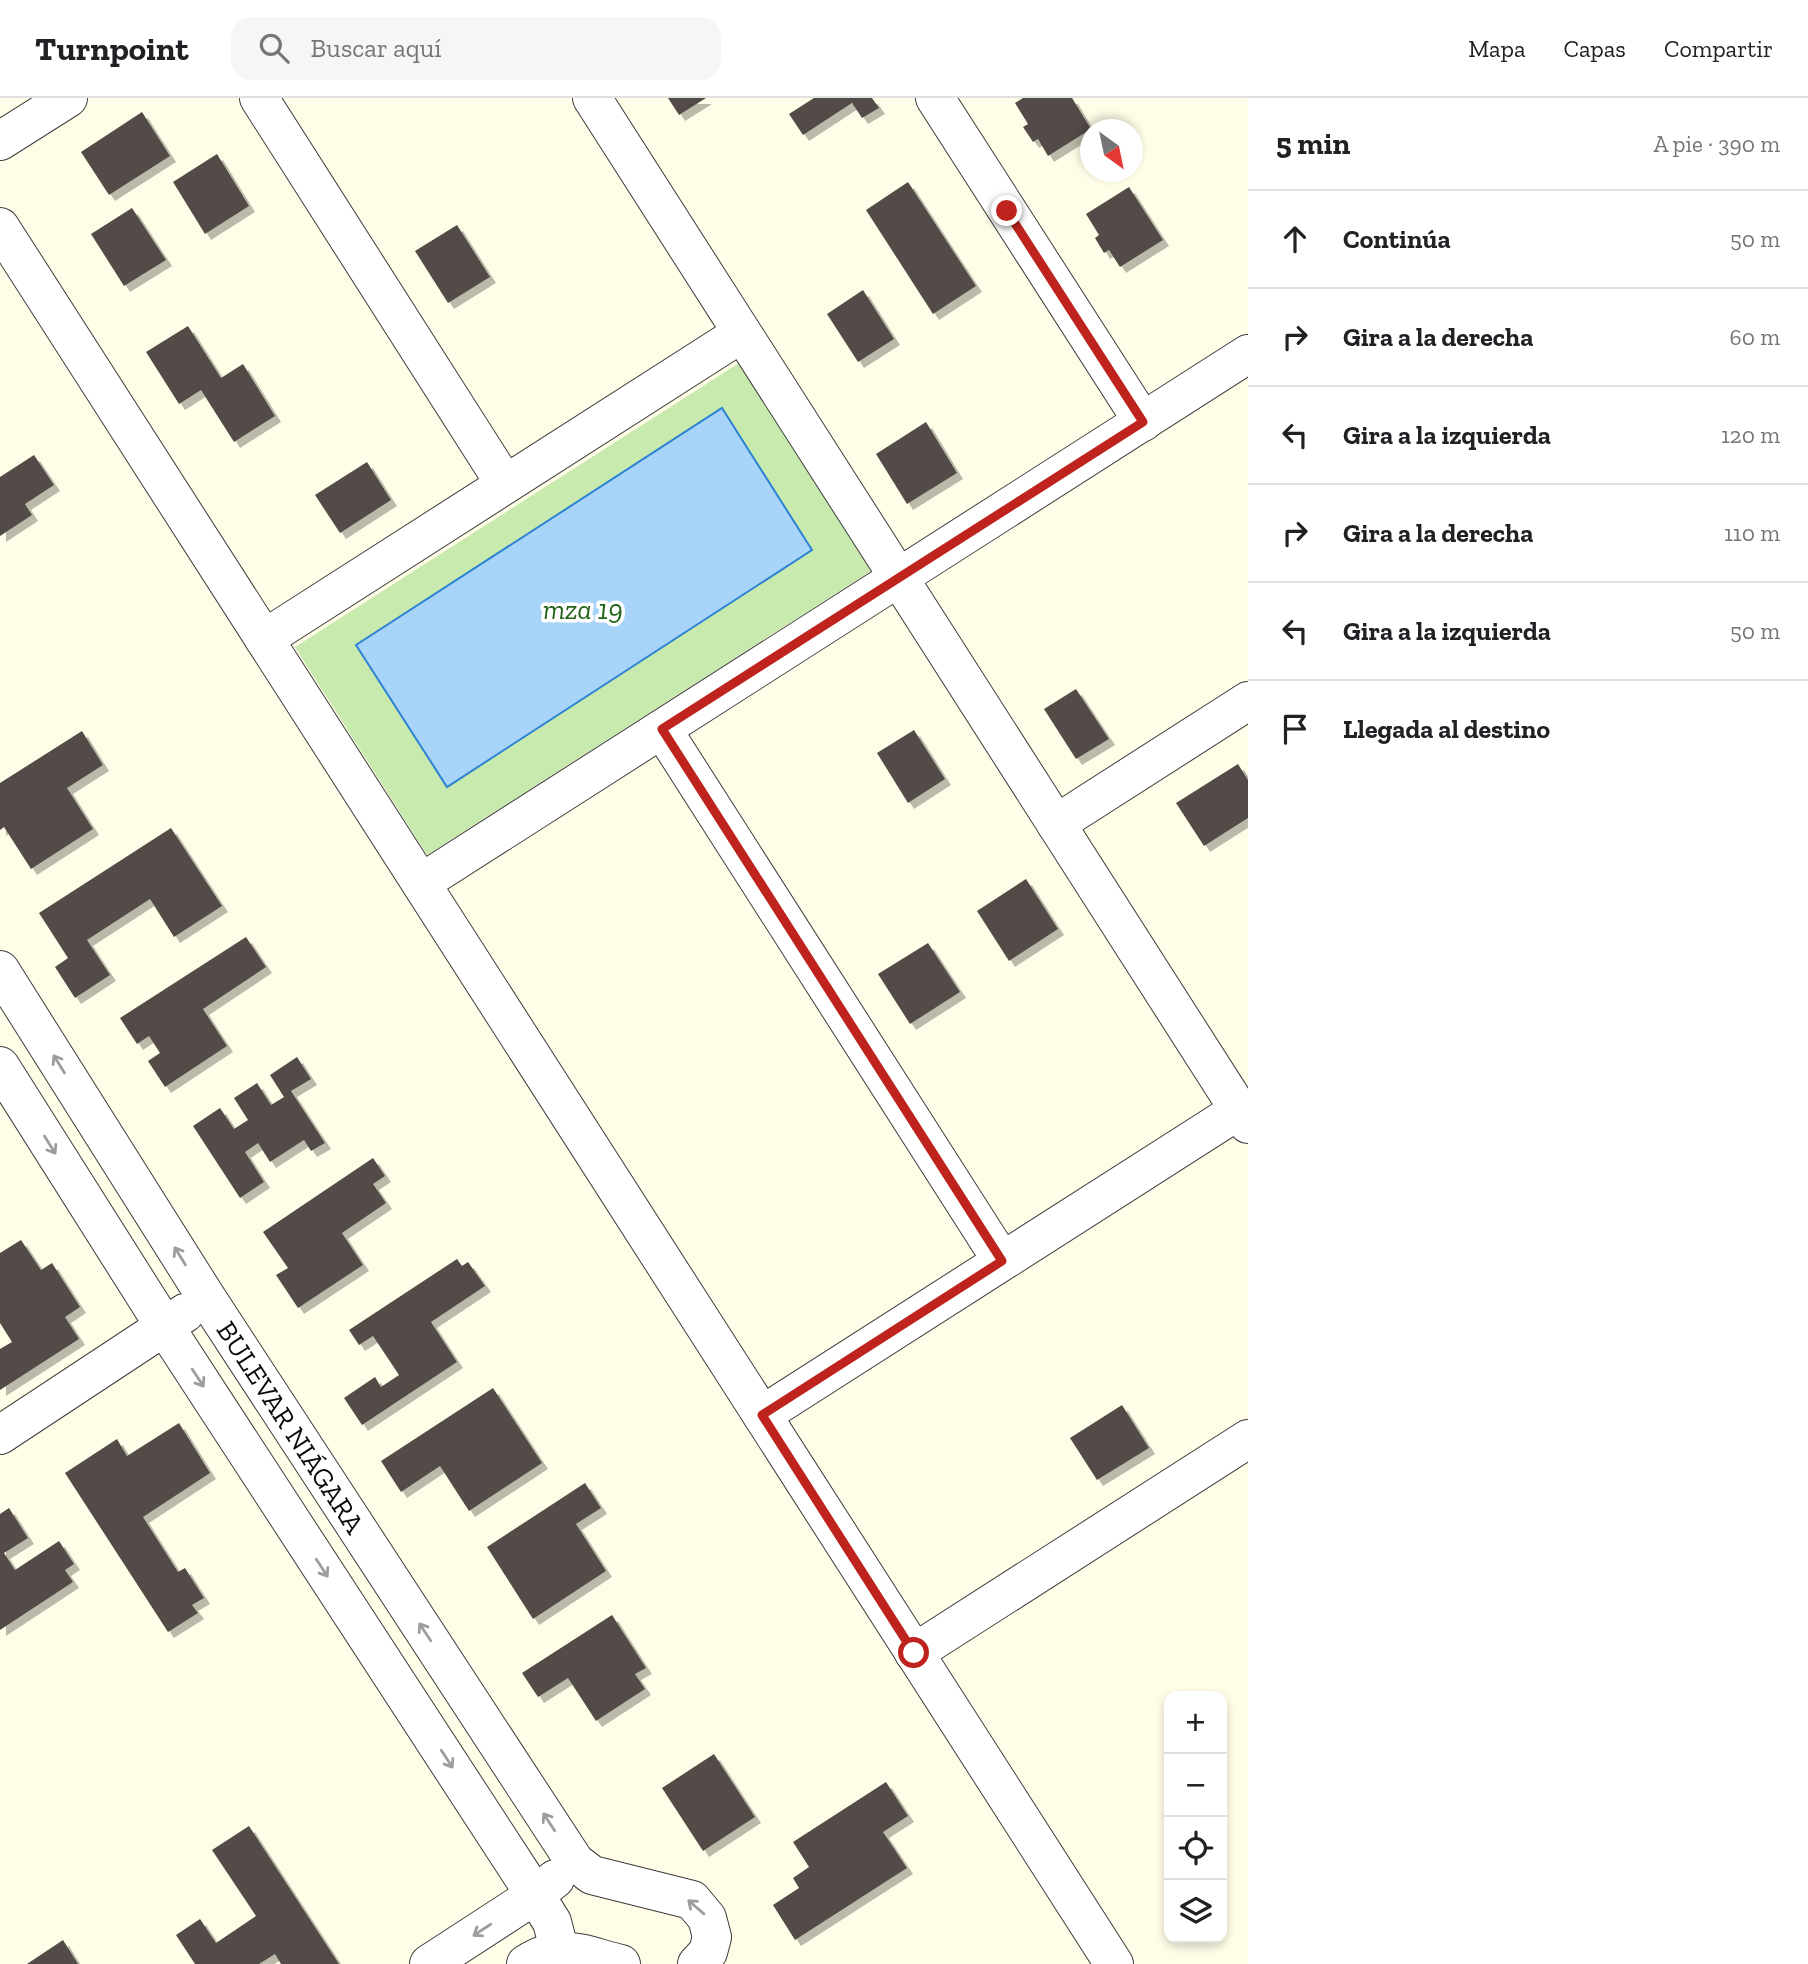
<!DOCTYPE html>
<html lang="es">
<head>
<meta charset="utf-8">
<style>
	body { margin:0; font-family:"Zilla Slab",serif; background:#f6f6f6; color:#202124 }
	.controls { position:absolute; right:21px; bottom:21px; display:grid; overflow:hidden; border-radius:14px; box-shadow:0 4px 10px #0003 }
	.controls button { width:63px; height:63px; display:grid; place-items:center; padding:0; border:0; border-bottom:2px solid #e0e0e0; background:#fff; color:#202124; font:35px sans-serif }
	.compass { position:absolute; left:1080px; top:21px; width:63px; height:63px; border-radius:50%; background:#fff; box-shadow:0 4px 10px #0003; rotate:147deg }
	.stop { position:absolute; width:21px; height:21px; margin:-16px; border:5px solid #bf231d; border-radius:50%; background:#fff }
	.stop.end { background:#bf231d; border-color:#fff; box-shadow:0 2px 7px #0008 }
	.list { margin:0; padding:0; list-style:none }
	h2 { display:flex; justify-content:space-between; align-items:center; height:91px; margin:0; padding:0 28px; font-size:30px }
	h2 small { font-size:23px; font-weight:400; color:#757577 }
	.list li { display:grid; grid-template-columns:46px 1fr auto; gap:21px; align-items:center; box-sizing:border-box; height:98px; padding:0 28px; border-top:2px solid #e0e0e0 }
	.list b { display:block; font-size:26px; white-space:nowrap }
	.list em { font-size:23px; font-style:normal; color:#757577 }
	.icon { flex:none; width:38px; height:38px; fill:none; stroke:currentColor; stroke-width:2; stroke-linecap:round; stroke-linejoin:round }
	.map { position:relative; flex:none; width:1248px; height:1866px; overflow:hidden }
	header { display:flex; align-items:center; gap:42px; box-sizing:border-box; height:98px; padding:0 35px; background:#fff; border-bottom:2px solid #e0e0e0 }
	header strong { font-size:33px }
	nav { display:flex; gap:38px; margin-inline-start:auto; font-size:24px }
	.search { width:490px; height:63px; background:#f6f6f6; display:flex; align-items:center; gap:18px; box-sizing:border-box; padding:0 24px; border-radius:21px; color:#757577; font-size:26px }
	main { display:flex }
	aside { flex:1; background:#fff }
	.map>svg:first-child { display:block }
	.green { fill:#c9eaaf }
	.water { fill:#a9d4f9; stroke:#2c83d3; stroke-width:2 }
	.building { fill:#534c46; filter:url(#shadow) }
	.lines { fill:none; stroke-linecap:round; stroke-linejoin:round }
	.minor-casing { stroke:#3d3d3d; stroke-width:40 }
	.minor { stroke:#fff; stroke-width:38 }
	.oneway { stroke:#9d9d9d }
	.route { stroke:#bf231d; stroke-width:9 }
	.labels { text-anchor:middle; stroke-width:7; stroke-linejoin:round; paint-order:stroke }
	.park-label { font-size:28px; font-style:italic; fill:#226319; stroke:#fff }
	.street-label { font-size:28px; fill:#0a0a0a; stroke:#fff }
</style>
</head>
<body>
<header>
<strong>Turnpoint</strong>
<div class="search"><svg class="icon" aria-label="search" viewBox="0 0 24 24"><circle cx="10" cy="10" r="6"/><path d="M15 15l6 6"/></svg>Buscar aquí</div>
<nav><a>Mapa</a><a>Capas</a><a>Compartir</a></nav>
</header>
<main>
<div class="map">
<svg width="1248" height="1866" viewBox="0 0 1248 1866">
	<defs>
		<filter id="shadow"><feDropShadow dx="6" dy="6" stdDeviation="0" flood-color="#0004"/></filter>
	</defs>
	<rect width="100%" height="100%" fill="#fffce7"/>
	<polygon class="green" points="739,265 871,473 427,757 295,549"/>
	<polygon class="water" points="722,310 812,452 447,689 356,547"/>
	<g class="building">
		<polygon points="668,0 706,0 679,17"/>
		<polygon points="814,0 872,0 879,10 862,20 852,5 803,37 789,16"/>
		<polygon points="1023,0 1072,0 1091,31 1048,58 1038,41 1033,44 1023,29 1028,26 1015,5"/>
		<polygon points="142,14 170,58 109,97 81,54"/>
		<polygon points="217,56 249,108 205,136 173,84"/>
		<polygon points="908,84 976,188 933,216 866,112"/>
		<polygon points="1129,89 1163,142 1120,169 1109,152 1104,155 1095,140 1099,137 1086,116"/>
		<polygon points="132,110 166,162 124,188 91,136"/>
		<polygon points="457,127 490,179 448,205 415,153"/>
		<polygon points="863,192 894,241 858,264 827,216"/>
		<polygon points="188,228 221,280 243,266 275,318 234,344 201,292 179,306 146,254"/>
		<polygon points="926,324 957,375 907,406 876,356"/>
		<polygon points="34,357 54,387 25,406 32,417 0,438 0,379"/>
		<polygon points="367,364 391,402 340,435 315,397"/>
		<polygon points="1076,591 1109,641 1076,661 1044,611"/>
		<polygon points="914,632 945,681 908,705 877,655"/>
		<polygon points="82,633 103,667 67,690 93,731 31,771 4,729 0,732 0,685"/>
		<polygon points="1238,666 1248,682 1248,720 1204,748 1176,705"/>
		<polygon points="171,730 222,808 174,839 150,801 87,842 110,877 75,900 55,869 68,860 39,815"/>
		<polygon points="1026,781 1058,831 1009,863 977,813"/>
		<polygon points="246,839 266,869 203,911 227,948 165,989 148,963 160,955 149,938 137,946 120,920"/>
		<polygon points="928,845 960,894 910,926 878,876"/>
		<polygon points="297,959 311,981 291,993 325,1045 311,1053 304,1042 270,1064 258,1045 245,1054 264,1084 240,1100 193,1028 220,1010 234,1031 248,1022 234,1000 257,985 271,1007 284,999 270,977"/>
		<polygon points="373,1060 385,1078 373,1086 386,1105 342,1135 363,1167 298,1210 276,1177 288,1170 263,1134"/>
		<polygon points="21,1142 41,1172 52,1165 80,1209 65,1219 79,1241 0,1292 0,1251 12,1244 0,1225 0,1155"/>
		<polygon points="457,1161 462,1168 468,1164 485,1188 431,1224 457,1264 362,1327 344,1300 375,1279 381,1289 399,1277 373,1238 359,1247 349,1232"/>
		<polygon points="493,1290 542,1365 469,1413 440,1368 401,1394 381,1363"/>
		<polygon points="1122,1307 1149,1350 1097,1382 1070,1340"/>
		<polygon points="179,1325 210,1375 143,1419 178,1474 185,1470 204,1500 192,1507 198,1515 168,1534 65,1375 117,1341 127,1358"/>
		<polygon points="585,1385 601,1410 576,1426 606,1473 533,1521 487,1449"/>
		<polygon points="9,1410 28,1440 4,1455 15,1472 59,1443 74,1466 65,1472 73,1484 0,1532 0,1416"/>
		<polygon points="612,1517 646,1570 635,1576 645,1591 596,1623 568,1580 538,1599 522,1575"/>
		<polygon points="714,1656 755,1719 703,1753 662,1690"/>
		<polygon points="886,1684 908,1718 883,1734 907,1770 795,1842 773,1807 799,1790 793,1780 809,1769 793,1744"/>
		<polygon points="249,1728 339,1866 281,1866 275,1856 259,1866 195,1866 176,1837 200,1821 216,1845 256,1818 212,1752"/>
		<polygon points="63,1842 78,1866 27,1866"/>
	</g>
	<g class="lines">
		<defs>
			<g id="minor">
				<polyline points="259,0 505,386"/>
				<polyline points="592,0 1248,1026"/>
				<polyline points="935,0 1143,324"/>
				<polyline points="0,43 68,0"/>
				<polyline points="0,129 1114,1866"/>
				<polyline points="264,541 742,235"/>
				<polyline points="662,631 1002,1163"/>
				<polyline points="1056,726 1248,603"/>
				<polyline points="421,785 1248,256"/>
				<polyline points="0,872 206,1199 575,1764 592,1777 692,1802 707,1820 712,1839 708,1854 697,1866"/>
				<polyline points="0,968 165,1229 535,1797 552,1824 559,1851"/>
				<polyline points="762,1317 1239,1012"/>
				<polyline points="0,1337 185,1215"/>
				<polyline points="914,1555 1248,1341"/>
				<polyline points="429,1866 535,1797 555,1781"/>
				<path d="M526 1866C561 1843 583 1857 621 1866"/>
			</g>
		</defs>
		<use href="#minor" class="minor-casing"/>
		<use href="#minor" class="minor"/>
	</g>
	<defs><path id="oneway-shaft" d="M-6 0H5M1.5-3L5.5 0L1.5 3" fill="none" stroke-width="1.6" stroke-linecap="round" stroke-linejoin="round" transform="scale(1.75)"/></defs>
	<g class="oneway">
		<use href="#oneway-shaft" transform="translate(59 966) rotate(-122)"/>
		<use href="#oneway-shaft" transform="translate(50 1047) rotate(58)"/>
		<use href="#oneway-shaft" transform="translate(180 1158) rotate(-122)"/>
		<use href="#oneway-shaft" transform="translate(198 1280) rotate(57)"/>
		<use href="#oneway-shaft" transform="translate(322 1470) rotate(57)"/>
		<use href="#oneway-shaft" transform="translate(425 1534) rotate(-123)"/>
		<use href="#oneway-shaft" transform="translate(447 1661) rotate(57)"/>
		<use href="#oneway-shaft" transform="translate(549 1724) rotate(-123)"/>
		<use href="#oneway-shaft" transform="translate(696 1809) rotate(-139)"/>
		<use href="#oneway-shaft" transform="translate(482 1832) rotate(147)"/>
	</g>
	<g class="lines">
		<polyline class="route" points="914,1555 762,1317 1002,1163 662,631 1143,324 1007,113"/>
	</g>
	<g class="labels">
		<g class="park-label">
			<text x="583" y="521">mza 19</text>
		</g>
		<g class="street-label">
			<text transform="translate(291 1329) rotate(57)" y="10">BULEVAR NIÁGARA</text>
		</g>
	</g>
</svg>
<div class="controls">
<button>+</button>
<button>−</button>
<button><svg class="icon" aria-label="locate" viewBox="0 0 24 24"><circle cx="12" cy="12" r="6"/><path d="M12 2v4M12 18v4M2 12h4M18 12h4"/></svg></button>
<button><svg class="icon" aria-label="layers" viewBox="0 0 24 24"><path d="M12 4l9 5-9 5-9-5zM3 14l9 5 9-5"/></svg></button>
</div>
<svg class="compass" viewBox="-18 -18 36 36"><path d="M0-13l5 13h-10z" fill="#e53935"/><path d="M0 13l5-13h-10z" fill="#757577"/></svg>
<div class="stop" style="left:914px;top:1555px"></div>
<div class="stop end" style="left:1007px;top:113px"></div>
</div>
<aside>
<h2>5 min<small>A pie · 390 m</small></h2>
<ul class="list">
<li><svg class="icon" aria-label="ahead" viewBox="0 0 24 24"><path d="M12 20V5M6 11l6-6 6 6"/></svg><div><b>Continúa</b></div><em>50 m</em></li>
<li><svg class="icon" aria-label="right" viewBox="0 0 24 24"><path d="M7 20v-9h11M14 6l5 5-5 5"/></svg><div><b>Gira a la derecha</b></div><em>60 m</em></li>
<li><svg class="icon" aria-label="left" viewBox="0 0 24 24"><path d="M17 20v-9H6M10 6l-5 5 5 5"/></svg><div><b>Gira a la izquierda</b></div><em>120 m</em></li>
<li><svg class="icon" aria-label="right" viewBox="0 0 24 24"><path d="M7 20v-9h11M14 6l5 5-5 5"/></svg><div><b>Gira a la derecha</b></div><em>110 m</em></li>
<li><svg class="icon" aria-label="left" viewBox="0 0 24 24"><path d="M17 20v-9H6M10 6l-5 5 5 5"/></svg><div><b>Gira a la izquierda</b></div><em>50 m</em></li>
<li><svg class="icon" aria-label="arrive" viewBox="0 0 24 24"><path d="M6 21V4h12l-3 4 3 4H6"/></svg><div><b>Llegada al destino</b></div></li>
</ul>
</aside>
</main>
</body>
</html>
